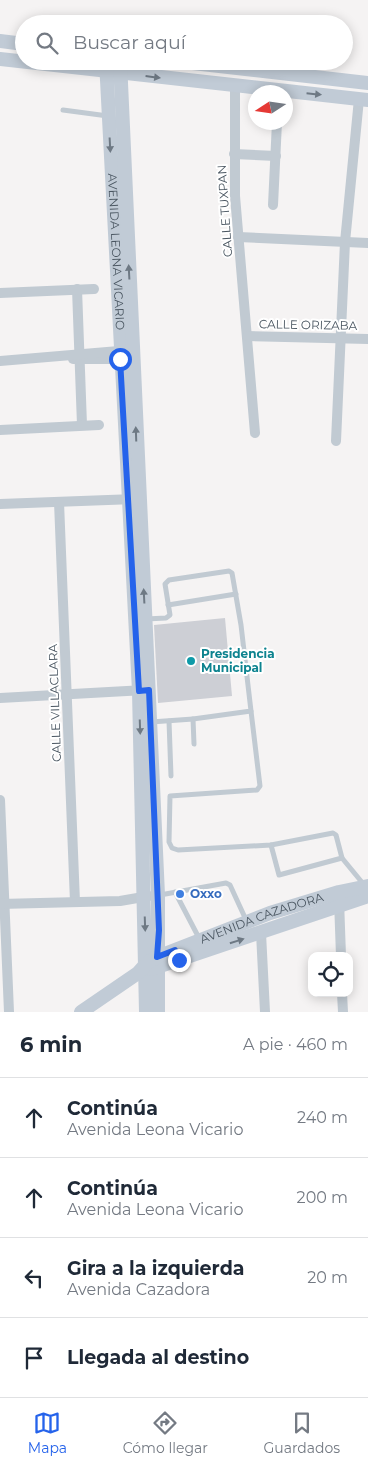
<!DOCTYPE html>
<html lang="es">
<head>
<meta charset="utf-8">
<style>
	body { margin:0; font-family:Montserrat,sans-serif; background:#f6f6f7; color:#1f2937 }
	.controls { position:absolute; right:15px; bottom:15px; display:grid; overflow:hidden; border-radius:10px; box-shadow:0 2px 12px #0003 }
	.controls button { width:45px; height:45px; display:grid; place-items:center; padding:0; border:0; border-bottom:1px solid #e0e1e3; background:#fff; color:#1f2937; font:25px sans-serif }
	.compass { position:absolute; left:248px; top:85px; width:45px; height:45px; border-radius:50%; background:#fff; box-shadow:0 2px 12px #0003; rotate:258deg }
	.stop { position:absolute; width:15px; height:15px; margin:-11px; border:4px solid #2563eb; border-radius:50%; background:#fff }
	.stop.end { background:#2563eb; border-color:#fff; box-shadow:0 1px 5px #0008 }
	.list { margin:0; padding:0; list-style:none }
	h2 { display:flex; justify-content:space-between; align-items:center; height:65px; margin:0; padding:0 20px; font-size:21px }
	h2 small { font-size:16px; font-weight:400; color:#747a83 }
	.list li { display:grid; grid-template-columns:32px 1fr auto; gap:15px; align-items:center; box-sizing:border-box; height:80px; padding:0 20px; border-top:1px solid #e0e1e3 }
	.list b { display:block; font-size:19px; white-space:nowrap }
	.list p { margin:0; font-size:16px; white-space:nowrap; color:#747a83 }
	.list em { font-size:16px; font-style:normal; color:#747a83 }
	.icon { flex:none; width:28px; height:28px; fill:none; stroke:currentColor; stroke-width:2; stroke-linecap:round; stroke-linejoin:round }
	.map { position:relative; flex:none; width:368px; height:1012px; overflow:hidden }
	.search { position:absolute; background:#fff; box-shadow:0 2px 12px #0003; left:15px; right:15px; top:15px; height:55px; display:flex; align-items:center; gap:12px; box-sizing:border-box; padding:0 18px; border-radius:28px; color:#747a83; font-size:19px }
	.sheet { height:385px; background:#fff }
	nav { display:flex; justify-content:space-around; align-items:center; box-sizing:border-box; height:70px; border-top:1px solid #e0e1e3; background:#fff; font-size:14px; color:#747a83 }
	nav a { display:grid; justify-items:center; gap:2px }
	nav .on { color:#2563eb }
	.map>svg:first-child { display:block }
	.building { fill:#cdcfd5 }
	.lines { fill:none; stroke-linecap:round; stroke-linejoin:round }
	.lane { stroke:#c1cad2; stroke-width:5 }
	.street { stroke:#c1cad2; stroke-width:10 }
	.secondary { stroke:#c1cbd6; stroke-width:14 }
	.oneway { fill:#6e7984 }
	.route { stroke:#2563eb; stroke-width:6 }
	.culture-dot { fill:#0f9aa8; stroke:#fff; stroke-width:2 }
	.shop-dot { fill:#3f7fe0; stroke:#fff; stroke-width:2 }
	.labels { text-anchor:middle; stroke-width:4; stroke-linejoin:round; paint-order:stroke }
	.street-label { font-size:12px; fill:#4a5661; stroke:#fff }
	.culture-label { font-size:12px; font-weight:bold; fill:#0d838f; stroke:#fff; text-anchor:start }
	.shop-label { font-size:12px; font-weight:bold; fill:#366cbe; stroke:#fff; text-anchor:start }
</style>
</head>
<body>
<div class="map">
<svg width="368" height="1012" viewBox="0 0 368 1012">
	<rect width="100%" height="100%" fill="#f5f3f3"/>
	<polygon class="building" points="225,618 232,696 158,703 154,625"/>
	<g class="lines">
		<g class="lane">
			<polyline points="63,110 108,116"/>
			<polyline points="168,605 236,594"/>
			<polyline points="146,619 166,618 170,615 165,584 169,580 229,571 232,573 241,625 251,711 193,719"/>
			<polyline points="251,711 260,786 257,790 170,796 169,842 172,848 178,850 271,845 333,833 336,835 342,858 365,886"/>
			<polyline points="169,721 171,776"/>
			<polyline points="151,722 193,719 194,744"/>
			<polyline points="271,845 279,875 342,858"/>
			<polyline points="175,892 199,938"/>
			<polyline points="160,895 226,883 230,885 247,922"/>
		</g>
		<g class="street">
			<polyline points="235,85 235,196 255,433"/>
			<polyline points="234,154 276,156"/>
			<polyline points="273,205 277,122"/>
			<polyline points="238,237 368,243"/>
			<polyline points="77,289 82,425"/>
			<polyline points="0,293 94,289"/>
			<polyline points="247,336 368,339"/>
			<polyline points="73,359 120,359"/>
			<polyline points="0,361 119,351"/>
			<polyline points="0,430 99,425"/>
			<polyline points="336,441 345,242 359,99"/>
			<polyline points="59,502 75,902"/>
			<polyline points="0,504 135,499"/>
			<polyline points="0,698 145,690"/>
			<polyline points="0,800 9,1012"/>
			<polyline points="339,900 341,956"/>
			<polyline points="0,904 120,901 149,896"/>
			<polyline points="261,933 265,1012"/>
			<polyline points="342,993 343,1012"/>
		</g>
		<g class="secondary">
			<polyline points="0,41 24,44"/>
			<polyline points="0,59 368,100"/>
			<path id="s1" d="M106 61 139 691 146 1012"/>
			<polyline points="120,61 158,895 158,1012"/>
			<polyline points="175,61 368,83"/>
			<polyline points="151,969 368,896"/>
			<path id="s2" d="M81 1012 138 973 147 963 157 957 270 913 339 892 368 886"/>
		</g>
	</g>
	<defs><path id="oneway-solid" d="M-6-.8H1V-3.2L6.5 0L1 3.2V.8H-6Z" transform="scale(1.25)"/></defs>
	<g class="oneway">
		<use href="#oneway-solid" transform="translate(153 77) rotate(7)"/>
		<use href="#oneway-solid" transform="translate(314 94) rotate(6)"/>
		<use href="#oneway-solid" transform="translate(110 145) rotate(87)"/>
		<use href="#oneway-solid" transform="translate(129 272) rotate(-93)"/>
		<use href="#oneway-solid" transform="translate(136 434) rotate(-92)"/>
		<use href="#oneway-solid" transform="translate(144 596) rotate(-93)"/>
		<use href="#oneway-solid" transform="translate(140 727) rotate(88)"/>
		<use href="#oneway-solid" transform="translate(145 924) rotate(88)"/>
		<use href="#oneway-solid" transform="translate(237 941) rotate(-18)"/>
	</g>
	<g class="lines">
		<polyline class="route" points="120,359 139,691 149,690 159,930 157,957 175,950 179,960"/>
	</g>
	<circle class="culture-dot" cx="191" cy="661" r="5"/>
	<circle class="shop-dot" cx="180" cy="894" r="5"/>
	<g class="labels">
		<g class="street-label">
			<text transform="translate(225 211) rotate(-94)" y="4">CALLE TUXPAN</text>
			<text dy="4" stroke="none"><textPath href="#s1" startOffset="191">AVENIDA LEONA VICARIO</textPath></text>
			<text transform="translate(308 325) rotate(1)" y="4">CALLE ORIZABA</text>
			<text transform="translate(55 703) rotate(-92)" y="4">CALLE VILLACLARA</text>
			<text dy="4" stroke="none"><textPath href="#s2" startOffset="206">AVENIDA CAZADORA</textPath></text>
		</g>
		<g class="culture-label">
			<text x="201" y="658">Presidencia<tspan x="201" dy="14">Municipal</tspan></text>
		</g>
		<g class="shop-label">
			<text x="190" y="898">Oxxo</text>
		</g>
	</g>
</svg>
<div class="controls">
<button><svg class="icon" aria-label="locate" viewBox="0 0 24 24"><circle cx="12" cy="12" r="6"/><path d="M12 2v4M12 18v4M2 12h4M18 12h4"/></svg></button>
</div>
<svg class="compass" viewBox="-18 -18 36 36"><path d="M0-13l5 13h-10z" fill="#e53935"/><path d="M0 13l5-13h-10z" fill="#747a83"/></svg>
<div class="stop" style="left:120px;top:359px"></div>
<div class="stop end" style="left:179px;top:960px"></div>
<div class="search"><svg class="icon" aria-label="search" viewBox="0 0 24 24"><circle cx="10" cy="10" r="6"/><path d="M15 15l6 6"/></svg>Buscar aquí</div>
</div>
<section class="sheet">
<h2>6 min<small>A pie · 460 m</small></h2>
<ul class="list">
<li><svg class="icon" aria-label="ahead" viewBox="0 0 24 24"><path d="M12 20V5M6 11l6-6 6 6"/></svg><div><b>Continúa</b><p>Avenida Leona Vicario</p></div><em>240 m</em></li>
<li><svg class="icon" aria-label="ahead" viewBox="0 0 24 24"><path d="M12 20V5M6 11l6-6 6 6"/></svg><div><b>Continúa</b><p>Avenida Leona Vicario</p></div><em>200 m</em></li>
<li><svg class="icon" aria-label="left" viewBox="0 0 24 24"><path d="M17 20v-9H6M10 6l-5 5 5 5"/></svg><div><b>Gira a la izquierda</b><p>Avenida Cazadora</p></div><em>20 m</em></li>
<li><svg class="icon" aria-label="arrive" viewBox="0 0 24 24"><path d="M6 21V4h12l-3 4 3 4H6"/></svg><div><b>Llegada al destino</b></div></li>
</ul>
</section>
<nav>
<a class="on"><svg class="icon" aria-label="map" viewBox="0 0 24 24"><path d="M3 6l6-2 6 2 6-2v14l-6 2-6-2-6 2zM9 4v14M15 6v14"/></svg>Mapa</a>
<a><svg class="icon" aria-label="directions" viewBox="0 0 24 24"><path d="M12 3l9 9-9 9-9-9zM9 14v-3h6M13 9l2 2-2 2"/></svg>Cómo llegar</a>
<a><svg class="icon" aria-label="saved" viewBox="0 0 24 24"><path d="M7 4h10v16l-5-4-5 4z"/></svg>Guardados</a>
</nav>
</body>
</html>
